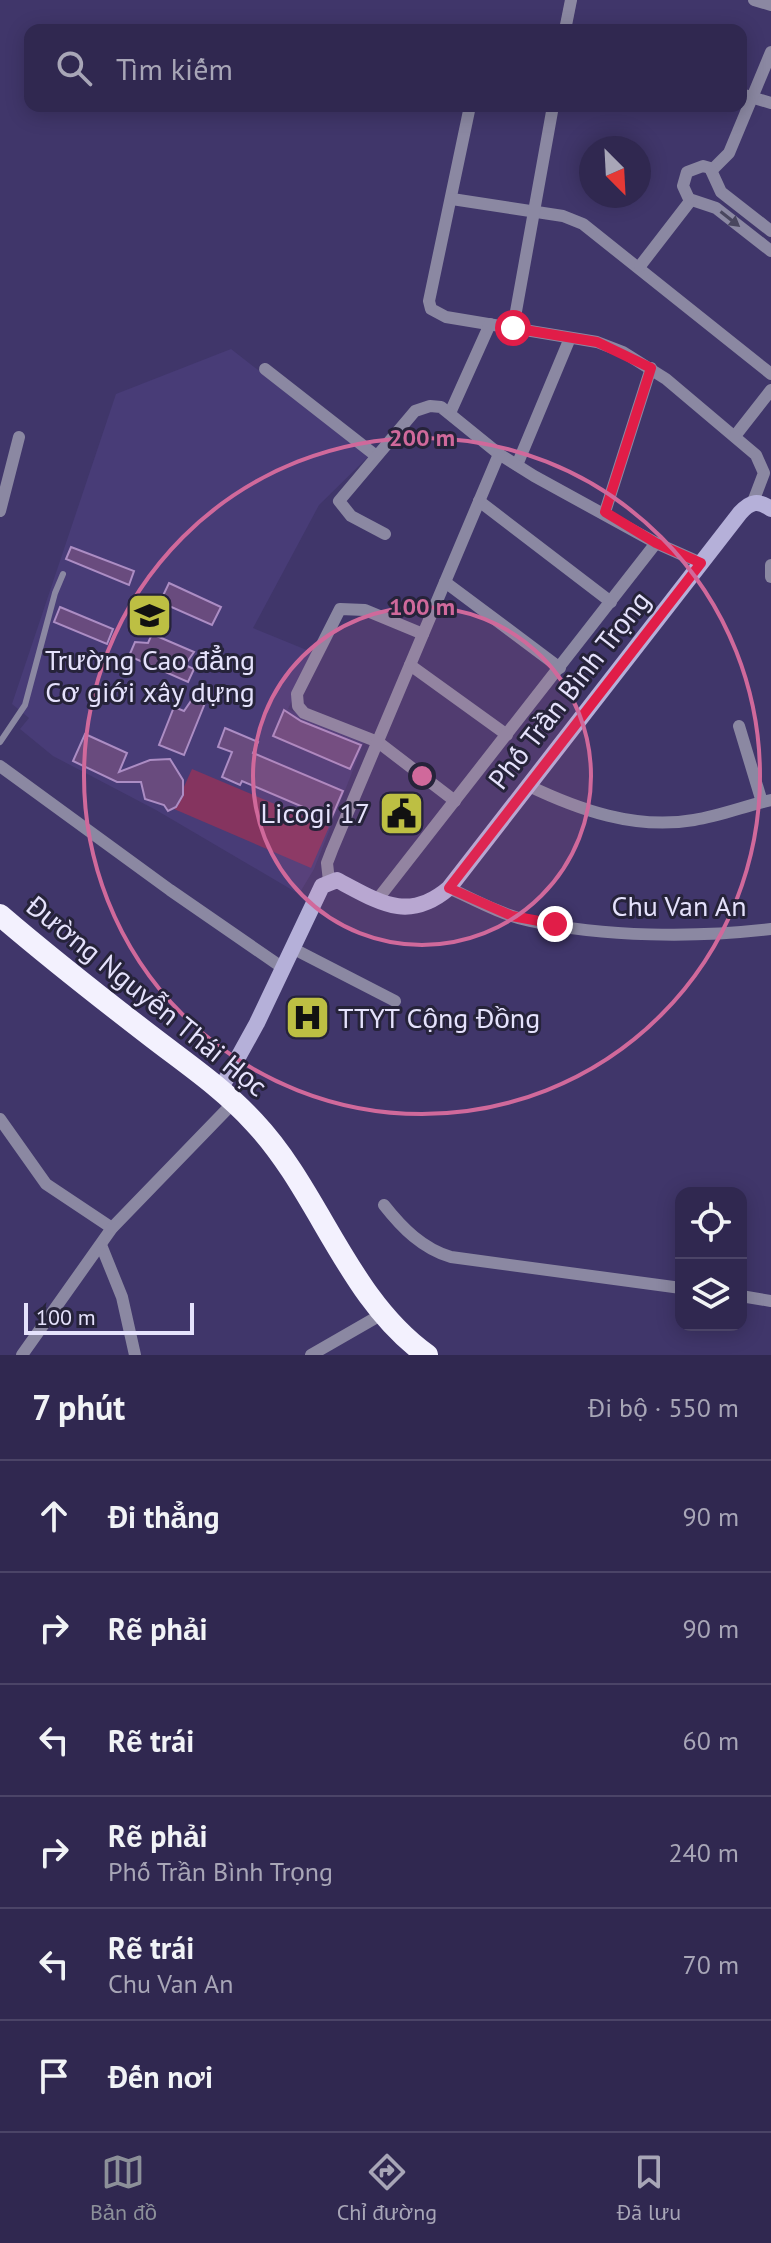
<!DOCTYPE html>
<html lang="vi">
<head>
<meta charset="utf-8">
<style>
	body { margin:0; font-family:"PT Sans",sans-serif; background:#383057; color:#f1f3f6 }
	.controls { position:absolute; right:24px; bottom:24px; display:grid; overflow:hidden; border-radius:16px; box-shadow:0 4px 20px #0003 }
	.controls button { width:72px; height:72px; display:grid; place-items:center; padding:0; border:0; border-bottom:2px solid #4b4467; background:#302850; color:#f1f3f6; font:40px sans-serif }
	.compass { position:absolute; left:579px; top:136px; width:72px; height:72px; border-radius:50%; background:#302850; box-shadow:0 4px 20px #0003; rotate:156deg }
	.scale { position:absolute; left:24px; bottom:20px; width:170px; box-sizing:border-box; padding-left:8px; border:4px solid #e5e2fc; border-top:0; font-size:22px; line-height:28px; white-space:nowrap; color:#e5e2fc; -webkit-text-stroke:6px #26233a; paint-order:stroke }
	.stop { position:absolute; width:24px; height:24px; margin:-18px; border:6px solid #e11d48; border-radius:50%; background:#fff }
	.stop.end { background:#e11d48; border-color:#fff; box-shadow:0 2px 8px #0008 }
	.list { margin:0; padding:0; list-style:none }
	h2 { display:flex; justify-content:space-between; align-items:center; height:104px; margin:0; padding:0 32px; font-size:34px }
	h2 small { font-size:26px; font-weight:400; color:#a8a6b7 }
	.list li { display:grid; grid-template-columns:52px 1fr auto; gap:24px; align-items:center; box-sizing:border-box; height:112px; padding:0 32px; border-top:2px solid #4b4467 }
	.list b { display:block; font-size:30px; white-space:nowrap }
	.list p { margin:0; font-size:26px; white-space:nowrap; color:#a8a6b7 }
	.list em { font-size:26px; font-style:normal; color:#a8a6b7 }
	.icon { flex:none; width:44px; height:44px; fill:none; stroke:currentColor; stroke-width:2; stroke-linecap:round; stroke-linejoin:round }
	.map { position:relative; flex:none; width:771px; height:1355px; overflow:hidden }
	.search { position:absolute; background:#302850; box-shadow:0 4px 20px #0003; left:24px; right:24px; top:24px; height:88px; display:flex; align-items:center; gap:20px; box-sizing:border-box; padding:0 28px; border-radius:16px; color:#a8a6b7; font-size:30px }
	.sheet { height:776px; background:#302850 }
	nav { display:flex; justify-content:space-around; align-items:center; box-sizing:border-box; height:112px; border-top:2px solid #4b4467; background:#302850; font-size:22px; color:#a8a6b7 }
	nav a { display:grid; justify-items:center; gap:4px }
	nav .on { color:#8c9099 }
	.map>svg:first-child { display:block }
	.built { fill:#483c77 }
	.green { fill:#85345f }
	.building { fill:#694b7e; stroke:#ac8dc4; stroke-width:2 }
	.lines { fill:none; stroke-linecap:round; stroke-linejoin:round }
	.lane { stroke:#8b88a2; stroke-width:6 }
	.street { stroke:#8b88a2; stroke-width:12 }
	.secondary { stroke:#b5b0d9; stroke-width:16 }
	.highway { stroke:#f3f1fe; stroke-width:22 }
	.oneway { fill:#49465e }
	.route { stroke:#e11d48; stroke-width:10 }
	.ring { fill:none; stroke:#d0699b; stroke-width:4 }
	.labels { text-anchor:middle; stroke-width:6; stroke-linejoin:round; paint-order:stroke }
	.poi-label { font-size:28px; fill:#e5e2fc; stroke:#26233a }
	.street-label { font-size:28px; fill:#e5e2fc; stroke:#26233a }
	.centre { fill:#d0699b; stroke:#26233a; stroke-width:4 }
	.ring-label { font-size:24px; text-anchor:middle; font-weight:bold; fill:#d0699b; stroke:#26233a; stroke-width:6; stroke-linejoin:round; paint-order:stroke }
</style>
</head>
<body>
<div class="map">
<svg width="771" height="1355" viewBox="0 0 771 1355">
	<rect width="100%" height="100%" fill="#40366a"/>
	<polygon class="built" points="231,349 369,456 319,505 253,628 314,653 288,709 364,742 314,869 299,894 156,810 53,756 20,729 29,718 12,704 116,394"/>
	<polygon class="green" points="192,769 329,827 311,868 174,809"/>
	<g class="building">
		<polygon points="71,547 134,571 129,585 66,559"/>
		<polygon points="169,583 221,607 212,625 160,602"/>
		<polygon points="60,607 113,629 107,644 54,622"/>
		<polygon points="152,634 194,652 185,665 194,669 188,682 129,656 135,642 148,643"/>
		<polygon points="193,698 205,703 184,755 159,745 174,707 184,711"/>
		<polygon points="284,710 301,721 361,745 350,769 273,736"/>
		<polygon points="225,728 258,742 253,753 343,791 331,819 242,781 240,785 222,777 232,752 218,747"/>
		<polygon points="85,734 127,753 119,772 150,760 170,759 183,780 183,795 176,807 168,811 164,805 145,799 141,782 117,782 73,761"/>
	</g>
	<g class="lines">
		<polyline class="lane" points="0,742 25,705 55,593 63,574"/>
		<g class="street">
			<polyline points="754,0 771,5"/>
			<polyline points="565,30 571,0"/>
			<polyline points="741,94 771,103"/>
			<polyline points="470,106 429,301 431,309 446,317 597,342 623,352 666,379 756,455 764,473 753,502"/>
			<polyline points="712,170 729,153 771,52"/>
			<polyline points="452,199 563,216 583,224 771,374"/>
			<polyline points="771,231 721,192 710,168 703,166 687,172 683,186 689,199 716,208 771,251"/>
			<polyline points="640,266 691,200"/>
			<polyline points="513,328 553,106"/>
			<polyline points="265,369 375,455"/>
			<polyline points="450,413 490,324"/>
			<polyline points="735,436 771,390"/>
			<polyline points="517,465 570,338"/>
			<polyline points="479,501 611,602"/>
			<polyline points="0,511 19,437"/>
			<polyline points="605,512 651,368"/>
			<polyline points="385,534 351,516 339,501 415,411 430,406 441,407 499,454 534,476 656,543 701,563"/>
			<polyline points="771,565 771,577"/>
			<polyline points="445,582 560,668"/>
			<polyline points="423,634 365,610 340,609 297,694 298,706 304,713 378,742 455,801"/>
			<polyline points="410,665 507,735"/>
			<polyline points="739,726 762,802"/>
			<polyline points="0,766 170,890 283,968"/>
			<path d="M527 785C579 810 635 830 694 820 720 816 745 806 771 800"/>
			<polyline points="329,881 327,863 332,850 499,454"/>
			<path d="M449 888C475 900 502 915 530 921 604 937 696 938 771 929"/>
			<polyline points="377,900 656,543"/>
			<polyline points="292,948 395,1001"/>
			<polyline points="0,1119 46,1184 112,1228"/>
			<path d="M384 1205C402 1228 423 1249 451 1257L681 1288"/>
			<polyline points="101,1245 122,1297 135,1355"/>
			<polyline points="741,1296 771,1301"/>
			<polyline points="22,1355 112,1228 234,1102"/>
			<polyline points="311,1355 384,1313"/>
		</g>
		<path class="secondary" d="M220 1090 257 1023 322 886 337 880C379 902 408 923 449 888L740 513C751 501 758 500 771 509"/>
		<path class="highway" d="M0 915C49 957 100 997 152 1037 187 1064 224 1089 254 1122 320 1192 347 1298 427 1355"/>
	</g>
	<defs><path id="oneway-solid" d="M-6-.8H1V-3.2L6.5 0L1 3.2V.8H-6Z" transform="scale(2)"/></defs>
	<use class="oneway" href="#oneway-solid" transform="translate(730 219) rotate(38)"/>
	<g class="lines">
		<polyline class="route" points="513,328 597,342 651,368 605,512 656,543 701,563 449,888 512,916 555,924"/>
	</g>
	<circle cx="422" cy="776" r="169" fill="#d0699b" fill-opacity=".12"/>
	<g class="ring">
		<circle cx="422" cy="776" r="169"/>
		<circle cx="422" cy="776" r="338"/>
	</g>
	<defs>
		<symbol id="university-square" viewBox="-11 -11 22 22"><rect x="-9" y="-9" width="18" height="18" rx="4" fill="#bdbf43" stroke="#26233a"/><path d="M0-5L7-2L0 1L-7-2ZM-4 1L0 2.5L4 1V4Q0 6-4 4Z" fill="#111"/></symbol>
		<symbol id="civic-square" viewBox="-11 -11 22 22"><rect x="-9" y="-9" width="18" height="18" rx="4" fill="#bdbf43" stroke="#26233a"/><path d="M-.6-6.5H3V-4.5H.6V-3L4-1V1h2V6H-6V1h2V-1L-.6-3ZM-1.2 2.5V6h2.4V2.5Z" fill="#111"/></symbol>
		<symbol id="hospital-square" viewBox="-11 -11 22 22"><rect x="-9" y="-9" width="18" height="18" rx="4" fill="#bdbf43" stroke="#26233a"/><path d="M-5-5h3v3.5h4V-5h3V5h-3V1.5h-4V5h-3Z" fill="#111"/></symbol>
	</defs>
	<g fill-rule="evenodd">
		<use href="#university-square" x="124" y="590" width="51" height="51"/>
		<use href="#civic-square" x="376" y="788" width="51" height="51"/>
		<use href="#hospital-square" x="282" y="992" width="51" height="51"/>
	</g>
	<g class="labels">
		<g class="poi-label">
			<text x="150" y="670">Trường Cao đẳng<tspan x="150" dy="32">Cơ giới xây dựng</tspan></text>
			<text x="370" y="823" text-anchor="end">Licogi 17</text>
			<text x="338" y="1028" text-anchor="start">TTYT Cộng Đồng</text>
		</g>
		<g class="street-label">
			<text transform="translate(569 690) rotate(-52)" y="10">Phố Trần Bình Trọng</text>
			<text x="679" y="916">Chu Van An</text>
			<text transform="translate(147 996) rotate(39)" y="10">Đường Nguyễn Thái Học</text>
		</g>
	</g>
	<circle cx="422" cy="776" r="12" class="centre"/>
	<g class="ring-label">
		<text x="422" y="446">200 m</text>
		<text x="422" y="615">100 m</text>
	</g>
</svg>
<div class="controls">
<button><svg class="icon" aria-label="locate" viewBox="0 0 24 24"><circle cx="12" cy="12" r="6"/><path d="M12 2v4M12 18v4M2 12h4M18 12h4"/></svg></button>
<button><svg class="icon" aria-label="layers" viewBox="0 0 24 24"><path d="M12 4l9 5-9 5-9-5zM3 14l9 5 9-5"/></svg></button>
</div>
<svg class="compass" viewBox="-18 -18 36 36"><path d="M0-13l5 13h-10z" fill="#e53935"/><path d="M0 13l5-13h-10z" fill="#a8a6b7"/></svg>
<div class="scale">100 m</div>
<div class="stop" style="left:513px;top:328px"></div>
<div class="stop end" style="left:555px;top:924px"></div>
<div class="search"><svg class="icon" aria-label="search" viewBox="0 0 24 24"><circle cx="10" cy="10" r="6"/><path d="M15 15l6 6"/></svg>Tìm kiếm</div>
</div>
<section class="sheet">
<h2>7 phút<small>Đi bộ · 550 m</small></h2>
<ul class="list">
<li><svg class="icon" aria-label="ahead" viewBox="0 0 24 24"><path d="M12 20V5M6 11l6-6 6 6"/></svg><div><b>Đi thẳng</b></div><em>90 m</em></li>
<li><svg class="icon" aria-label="right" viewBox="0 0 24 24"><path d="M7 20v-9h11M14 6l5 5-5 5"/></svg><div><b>Rẽ phải</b></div><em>90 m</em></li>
<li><svg class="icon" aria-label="left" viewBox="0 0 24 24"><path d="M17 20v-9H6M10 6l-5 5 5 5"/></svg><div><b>Rẽ trái</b></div><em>60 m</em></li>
<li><svg class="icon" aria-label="right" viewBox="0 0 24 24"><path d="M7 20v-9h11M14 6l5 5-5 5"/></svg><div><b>Rẽ phải</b><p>Phố Trần Bình Trọng</p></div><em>240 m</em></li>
<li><svg class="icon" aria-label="left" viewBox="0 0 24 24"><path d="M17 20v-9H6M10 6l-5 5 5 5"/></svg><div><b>Rẽ trái</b><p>Chu Van An</p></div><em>70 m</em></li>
<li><svg class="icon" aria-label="arrive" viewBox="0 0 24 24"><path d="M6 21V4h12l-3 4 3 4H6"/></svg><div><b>Đến nơi</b></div></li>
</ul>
</section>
<nav>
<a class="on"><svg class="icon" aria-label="map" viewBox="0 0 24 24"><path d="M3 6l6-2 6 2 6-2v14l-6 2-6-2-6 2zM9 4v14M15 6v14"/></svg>Bản đồ</a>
<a><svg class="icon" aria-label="directions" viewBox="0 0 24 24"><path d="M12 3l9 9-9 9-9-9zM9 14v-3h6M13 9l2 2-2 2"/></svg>Chỉ đường</a>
<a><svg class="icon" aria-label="saved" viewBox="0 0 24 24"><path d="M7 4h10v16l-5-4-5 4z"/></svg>Đã lưu</a>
</nav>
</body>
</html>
